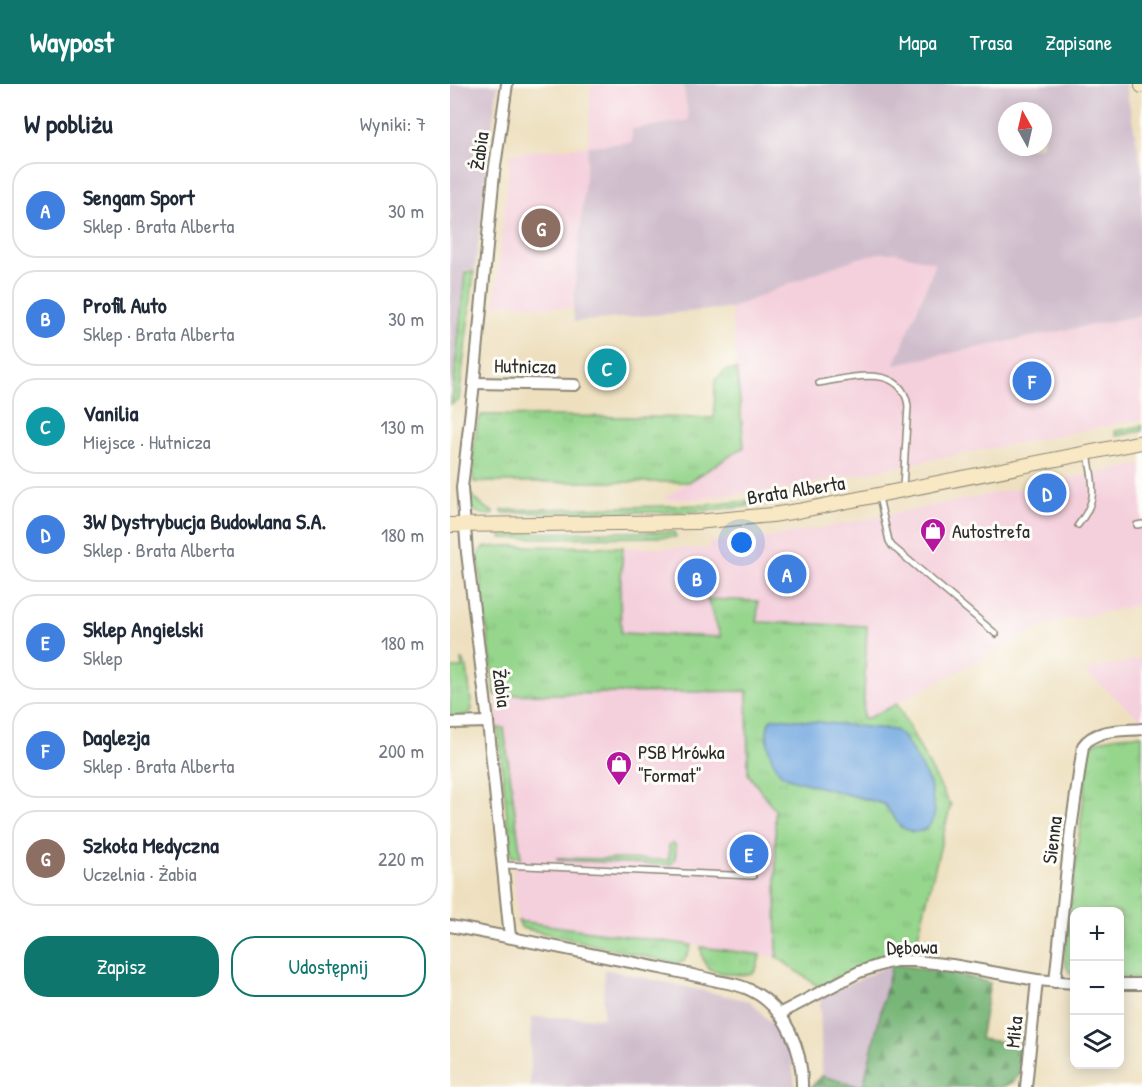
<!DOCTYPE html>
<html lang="pl">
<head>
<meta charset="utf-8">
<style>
	body { margin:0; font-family:"Patrick Hand",sans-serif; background:#f6f6f7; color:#1f2937 }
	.controls { position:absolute; right:18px; bottom:18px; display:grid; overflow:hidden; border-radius:12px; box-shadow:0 3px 15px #0003 }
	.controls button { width:54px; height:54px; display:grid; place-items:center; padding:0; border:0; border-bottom:2px solid #e0e1e3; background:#fff; color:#1f2937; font:30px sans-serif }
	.compass { position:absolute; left:548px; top:18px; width:54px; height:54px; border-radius:50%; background:#fff; box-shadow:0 3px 15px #0003; rotate:352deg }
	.you { position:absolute; left:292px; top:459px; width:21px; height:21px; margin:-15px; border:4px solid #fff; border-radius:50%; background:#1a73e8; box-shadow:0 0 0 9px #1a73e833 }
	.badge { display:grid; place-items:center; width:39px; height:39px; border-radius:50%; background:#0f766e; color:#fff; font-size:20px; font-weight:700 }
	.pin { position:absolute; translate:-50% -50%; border:3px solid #fff; box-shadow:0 2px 6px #0006 }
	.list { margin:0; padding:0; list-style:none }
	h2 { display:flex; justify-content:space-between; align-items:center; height:78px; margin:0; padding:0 24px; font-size:26px }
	h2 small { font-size:20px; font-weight:400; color:#747a83 }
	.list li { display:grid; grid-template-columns:39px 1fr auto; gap:18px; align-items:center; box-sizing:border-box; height:96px; margin:0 12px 12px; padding:0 12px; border:2px solid #e0e1e3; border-radius:24px }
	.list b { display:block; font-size:22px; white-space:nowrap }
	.list p { margin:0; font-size:20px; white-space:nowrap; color:#747a83 }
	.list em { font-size:20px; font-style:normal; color:#747a83 }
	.actions { display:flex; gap:12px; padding:18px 24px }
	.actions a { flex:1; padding:14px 0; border:2px solid #0f766e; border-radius:24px; text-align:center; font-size:21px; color:#0f766e }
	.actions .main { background:#0f766e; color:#fff }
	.icon { flex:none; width:33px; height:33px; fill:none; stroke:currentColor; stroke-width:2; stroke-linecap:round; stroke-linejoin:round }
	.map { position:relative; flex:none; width:692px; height:1003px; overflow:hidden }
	header { display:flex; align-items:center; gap:36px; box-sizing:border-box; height:84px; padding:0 30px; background:#0f766e; color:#fff }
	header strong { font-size:28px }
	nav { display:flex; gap:33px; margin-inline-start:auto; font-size:21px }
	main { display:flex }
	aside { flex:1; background:#fff }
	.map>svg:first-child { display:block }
	.built { fill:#f4cfdc }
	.industrial { fill:#d0bdcc; fill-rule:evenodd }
	.grass { fill:url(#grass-tufts); stroke:#60805c; stroke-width:1.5; fill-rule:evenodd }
	.forest { fill:url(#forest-firs); stroke:#527052; stroke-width:1.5 }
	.water { fill:#73a9e1; stroke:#4f6a86; stroke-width:1.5 }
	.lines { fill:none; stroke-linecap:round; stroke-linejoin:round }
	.lane-casing { stroke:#8c8675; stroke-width:8 }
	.street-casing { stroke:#8c8675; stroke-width:14 }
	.secondary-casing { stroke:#8c8675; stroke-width:16 }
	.lane { stroke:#fff; stroke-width:5 }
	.street { stroke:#fff; stroke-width:10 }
	.secondary { stroke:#f8e8c3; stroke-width:14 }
	.labels { text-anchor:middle; stroke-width:6; stroke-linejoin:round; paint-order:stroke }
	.street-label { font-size:20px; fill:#2b2b2b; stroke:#fdfcf7 }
	.poi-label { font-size:20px; fill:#2b2b2b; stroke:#fdfcf7; text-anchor:start }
</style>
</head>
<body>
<header>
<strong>Waypost</strong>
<nav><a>Mapa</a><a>Trasa</a><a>Zapisane</a></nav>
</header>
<main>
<aside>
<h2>W pobliżu<small>Wyniki: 7</small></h2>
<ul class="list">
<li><span class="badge" style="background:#3f7fe0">A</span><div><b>Sengam Sport</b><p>Sklep · Brata Alberta</p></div><em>30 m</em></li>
<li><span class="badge" style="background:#3f7fe0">B</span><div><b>Profil Auto</b><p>Sklep · Brata Alberta</p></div><em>30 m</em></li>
<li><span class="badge" style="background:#0f9aa8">C</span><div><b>Vanilia</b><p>Miejsce · Hutnicza</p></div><em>130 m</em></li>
<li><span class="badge" style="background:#3f7fe0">D</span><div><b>3W Dystrybucja Budowlana S.A.</b><p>Sklep · Brata Alberta</p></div><em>180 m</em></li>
<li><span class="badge" style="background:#3f7fe0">E</span><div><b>Sklep Angielski</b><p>Sklep</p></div><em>180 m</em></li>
<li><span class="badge" style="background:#3f7fe0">F</span><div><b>Daglezja</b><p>Sklep · Brata Alberta</p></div><em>200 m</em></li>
<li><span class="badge" style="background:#8d6e63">G</span><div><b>Szkoła Medyczna</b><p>Uczelnia · Żabia</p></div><em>220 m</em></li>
</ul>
<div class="actions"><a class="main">Zapisz</a><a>Udostępnij</a></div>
</aside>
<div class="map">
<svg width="692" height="1003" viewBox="0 0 692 1003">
	<defs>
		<pattern id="grass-tufts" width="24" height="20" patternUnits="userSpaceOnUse" patternTransform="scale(1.5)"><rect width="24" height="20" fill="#95d58c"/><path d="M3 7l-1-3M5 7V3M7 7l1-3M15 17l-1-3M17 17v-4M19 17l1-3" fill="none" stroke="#81b779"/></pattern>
		<pattern id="forest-firs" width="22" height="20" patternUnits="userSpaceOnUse" patternTransform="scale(1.5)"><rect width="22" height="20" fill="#78b678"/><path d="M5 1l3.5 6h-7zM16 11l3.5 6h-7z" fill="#639463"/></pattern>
	</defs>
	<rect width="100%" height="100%" fill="#fdfcf7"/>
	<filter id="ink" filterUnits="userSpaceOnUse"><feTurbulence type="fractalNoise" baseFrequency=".0167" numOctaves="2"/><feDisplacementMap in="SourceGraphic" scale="12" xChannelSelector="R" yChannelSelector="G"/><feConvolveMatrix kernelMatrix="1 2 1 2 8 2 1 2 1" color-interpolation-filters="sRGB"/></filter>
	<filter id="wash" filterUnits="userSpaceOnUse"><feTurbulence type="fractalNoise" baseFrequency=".008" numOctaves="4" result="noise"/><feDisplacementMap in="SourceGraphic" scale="24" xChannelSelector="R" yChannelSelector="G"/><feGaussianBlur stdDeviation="1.35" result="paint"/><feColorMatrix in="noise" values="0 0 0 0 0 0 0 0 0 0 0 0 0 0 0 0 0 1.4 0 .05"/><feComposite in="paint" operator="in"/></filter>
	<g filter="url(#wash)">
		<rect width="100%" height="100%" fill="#eee0bf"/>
		<g class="built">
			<polygon points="141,0 233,0 239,36 182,45 183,58 138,63 123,225 45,219 60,69 138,62"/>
			<polygon points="429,169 446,169 486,178 446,279 692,231 692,335 333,405 246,415 212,415 294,363 281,224 366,189 405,175"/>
			<polygon points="692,380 692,521 600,539 418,634 413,634 416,542 307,538 258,516 271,553 170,549 170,512 173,463 259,465 259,458 318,453 375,443"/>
			<polygon points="692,574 692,635 690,635 634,587"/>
			<polygon points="297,607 298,690 325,726 327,873 68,837 45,611"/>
		</g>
		<g class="industrial">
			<polygon points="0,0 48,0 41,49 25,187 14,186 0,327"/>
			<path d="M233 0H675L692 84V231L445 280 486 179 446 169H429L405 175 366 189 281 224 124 238 123 225 138 62 182 58V45L239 36ZM557 27H593V63H557Z"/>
			<polygon points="442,880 413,1003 372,992 370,914"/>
			<polygon points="154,885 300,917 335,954 341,967 345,1003 80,1003 81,933 153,934"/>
		</g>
		<g class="grass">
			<polygon points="15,188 24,188 9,315 7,318 0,320 2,316"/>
			<path d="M277 286H287L294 363 239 398H24C21 383 24 345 31 331L264 334 265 296Z"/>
			<polygon points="692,342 692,347 666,352 665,347"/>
			<path d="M379 403 380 409 377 410 291 423 239 428 52 429V426L257 421C299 418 339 412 379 403Z"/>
			<path d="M17 407 34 423 43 428V431C35 431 28 430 21 425Z"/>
			<polygon points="169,448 224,448 226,453 51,454 51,449"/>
			<path d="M59 462 173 463 170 512 171 549 271 553 257 515 308 517 307 538 417 542 413 634H418L447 620 499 719 501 720 463 872 446 871 431 874 369 903 327 873 325 726 298 690 297 607 45 611 28 473 30 466 36 463ZM412 644H436L451 743 435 720 338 694 326 683 316 653Z"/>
			<path d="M11 575 17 584 22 626C16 632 9 634 0 635V584H12Z"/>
			<polygon points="48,644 54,644 71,774 61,772"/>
			<path d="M692 651V895L670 894V828H624V891C617 888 616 882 614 875L640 662C654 651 675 652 692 651Z"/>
			<path d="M222 759 225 760C226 767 227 776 220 781L108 776 107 774 219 776V761Z"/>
			<polygon points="68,837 242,861 234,877 228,880 72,844"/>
			<path d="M251 863 310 871C309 877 308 885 303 889 297 893 265 889 260 885 252 880 252 870 251 863Z"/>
		</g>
		<g class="forest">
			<polygon points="442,880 512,891 540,899 530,955 573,961 570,990 564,997 553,1003 413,1003"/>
			<polygon points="372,992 411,1003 361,1003"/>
		</g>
		<path class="water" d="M328 634 445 646 452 651 467 675 480 700 485 727 483 736 478 743 472 747 462 748 451 743 434 720 347 697C341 695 334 693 330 689 320 677 312 647 321 635Z"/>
	</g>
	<g filter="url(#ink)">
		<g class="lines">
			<defs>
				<g id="lane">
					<path d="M369 299C398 294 452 278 458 322L453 403"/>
					<polyline points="429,413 439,457 442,462 546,550"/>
					<path d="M628 441C649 415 643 400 638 370"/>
					<polyline points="687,441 692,440"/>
					<polyline points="53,781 303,792"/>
				</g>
				<g id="street">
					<polyline points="57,0 44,89 24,299 12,404 17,469 38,638 60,853"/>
					<polyline points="24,299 125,301"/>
					<polyline points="0,639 38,638"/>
					<path d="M0 842C70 855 140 870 210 884 229 888 248 892 267 897 279 899 292 901 302 907 336 924 353 967 352 1003"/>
					<path d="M605 898 621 745 633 662C645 644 673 647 692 645"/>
					<polyline points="670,900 692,900"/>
					<polyline points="329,930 409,888 436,879 446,877 466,877 502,881 587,896 624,899"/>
					<polyline points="576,1003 587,896"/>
				</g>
				<g id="secondary">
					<polyline points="692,0 692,2"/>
					<polyline points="0,441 246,438 322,431 348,427 692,358"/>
				</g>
			</defs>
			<use href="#lane" class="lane-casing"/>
			<use href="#street" class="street-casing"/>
			<use href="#secondary" class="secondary-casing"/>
			<use href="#lane" class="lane"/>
			<use href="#street" class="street"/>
			<use href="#secondary" class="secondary"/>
		</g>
	</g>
	<defs>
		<symbol id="shop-pin" viewBox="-11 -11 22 30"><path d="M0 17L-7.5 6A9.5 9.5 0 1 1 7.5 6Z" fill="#b5179e" stroke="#fdfcf7"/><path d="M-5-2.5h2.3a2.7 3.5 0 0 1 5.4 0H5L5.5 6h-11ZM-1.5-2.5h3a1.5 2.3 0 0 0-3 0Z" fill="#fff"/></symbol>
	</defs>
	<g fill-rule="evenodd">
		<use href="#shop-pin" x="468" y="432" width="30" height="40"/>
		<use href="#shop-pin" x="154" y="665" width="30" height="40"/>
	</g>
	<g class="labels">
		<g class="street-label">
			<text transform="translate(29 67) rotate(-82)" y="7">Żabia</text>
			<text transform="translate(75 282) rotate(1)" y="7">Hutnicza</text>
			<text transform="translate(346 406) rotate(-9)" y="7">Brata Alberta</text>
			<text transform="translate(52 604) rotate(83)" y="7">Żabia</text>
			<text transform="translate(602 756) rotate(-83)" y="7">Sienna</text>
			<text transform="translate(462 863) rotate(-1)" y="7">Dębowa</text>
			<text transform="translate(564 948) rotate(-84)" y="7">Miła</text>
		</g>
		<g class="poi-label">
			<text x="502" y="454">Autostrefa</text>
			<text x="188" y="675">PSB Mrówka<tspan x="188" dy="23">"Format"</tspan></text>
		</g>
	</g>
</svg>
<div class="controls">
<button>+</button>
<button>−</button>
<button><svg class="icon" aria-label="layers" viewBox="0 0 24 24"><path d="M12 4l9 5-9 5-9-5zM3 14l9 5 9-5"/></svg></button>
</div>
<svg class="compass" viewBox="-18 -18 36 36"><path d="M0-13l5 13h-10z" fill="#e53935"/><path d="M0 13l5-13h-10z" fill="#747a83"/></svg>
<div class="you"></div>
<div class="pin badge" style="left:337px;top:490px;background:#3f7fe0">A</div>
<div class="pin badge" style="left:247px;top:494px;background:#3f7fe0">B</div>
<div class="pin badge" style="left:157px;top:284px;background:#0f9aa8">C</div>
<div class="pin badge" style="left:597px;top:409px;background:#3f7fe0">D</div>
<div class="pin badge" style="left:299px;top:770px;background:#3f7fe0">E</div>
<div class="pin badge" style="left:582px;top:297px;background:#3f7fe0">F</div>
<div class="pin badge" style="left:91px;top:144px;background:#8d6e63">G</div>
</div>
</main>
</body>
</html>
